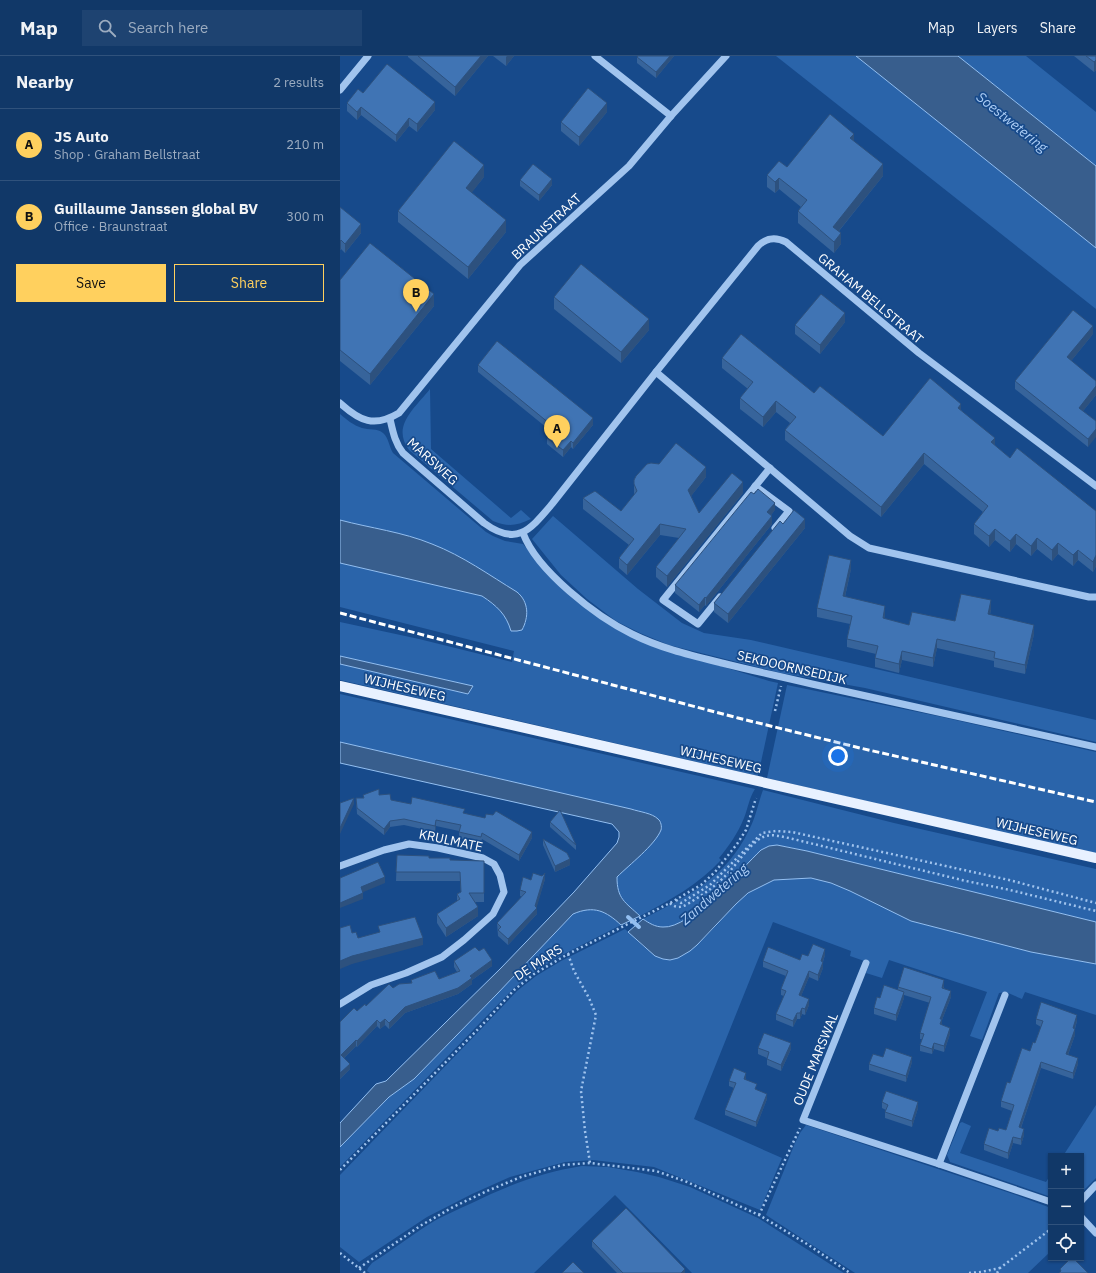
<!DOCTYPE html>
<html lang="en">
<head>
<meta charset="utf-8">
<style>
	body { margin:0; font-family:"IBM Plex Sans",sans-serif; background:#1e4371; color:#f1f3f6 }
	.controls { position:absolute; right:12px; bottom:12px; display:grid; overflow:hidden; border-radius:0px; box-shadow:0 1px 3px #0004 }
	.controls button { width:36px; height:36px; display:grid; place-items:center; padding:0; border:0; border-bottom:1px solid #30527c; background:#113868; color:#f1f3f6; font:20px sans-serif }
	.you { position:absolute; left:498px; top:700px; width:14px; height:14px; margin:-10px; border:3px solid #fff; border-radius:50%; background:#1a73e8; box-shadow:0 0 0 6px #1a73e833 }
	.badge { display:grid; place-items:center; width:26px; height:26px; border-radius:50%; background:#ffd05e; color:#111; font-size:13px; font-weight:700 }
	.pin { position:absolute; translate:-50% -33px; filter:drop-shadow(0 1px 2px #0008) }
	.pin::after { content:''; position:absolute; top:21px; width:14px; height:12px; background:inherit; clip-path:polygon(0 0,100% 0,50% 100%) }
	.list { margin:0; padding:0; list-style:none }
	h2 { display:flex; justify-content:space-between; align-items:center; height:52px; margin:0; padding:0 16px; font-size:17px }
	h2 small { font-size:13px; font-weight:400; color:#9cacc0 }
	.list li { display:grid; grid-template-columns:26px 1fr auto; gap:12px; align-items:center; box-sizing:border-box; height:72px; padding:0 16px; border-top:1px solid #30527c }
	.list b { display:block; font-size:15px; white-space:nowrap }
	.list p { margin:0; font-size:13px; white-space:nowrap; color:#9cacc0 }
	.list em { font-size:13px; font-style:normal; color:#9cacc0 }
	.actions { display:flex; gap:8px; padding:12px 16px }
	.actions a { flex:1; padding:9px 0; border:1px solid #ffd05e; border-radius:0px; text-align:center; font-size:14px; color:#ffd05e }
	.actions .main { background:#ffd05e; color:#111 }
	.icon { flex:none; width:22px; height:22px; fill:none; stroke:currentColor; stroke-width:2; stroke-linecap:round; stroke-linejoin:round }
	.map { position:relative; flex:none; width:756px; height:1217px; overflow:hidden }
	header { display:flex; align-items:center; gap:24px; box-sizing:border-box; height:56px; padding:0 20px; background:#113868; border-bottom:1px solid #30527c }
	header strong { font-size:19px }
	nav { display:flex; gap:22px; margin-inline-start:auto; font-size:14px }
	.search { width:280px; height:36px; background:#1e4371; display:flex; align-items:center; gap:10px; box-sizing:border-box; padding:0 14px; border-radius:0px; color:#9cacc0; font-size:15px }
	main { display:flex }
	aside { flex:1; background:#113868 }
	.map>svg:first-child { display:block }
	.green { fill:#2a64aa }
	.water { fill:#385e8d; stroke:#93bff1 }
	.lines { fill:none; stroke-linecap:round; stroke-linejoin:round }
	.stream { stroke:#93bff1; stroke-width:4 }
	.path { stroke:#a1c4ee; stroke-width:2.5; stroke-dasharray:2 3; stroke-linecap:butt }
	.minor { stroke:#a1c4ee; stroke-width:7 }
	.major { stroke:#e8f1ff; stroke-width:10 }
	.rail { stroke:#fff; stroke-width:3; stroke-dasharray:7 3; stroke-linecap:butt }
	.wall { fill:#37649b }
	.shaded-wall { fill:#2d517e }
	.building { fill:#4074b4; stroke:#2d517e }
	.labels { text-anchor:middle; stroke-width:3.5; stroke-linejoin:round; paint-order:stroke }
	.street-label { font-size:13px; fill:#fff; stroke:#174a8b }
	.water-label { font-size:14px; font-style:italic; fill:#adcef6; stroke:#174a8b }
</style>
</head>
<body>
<header>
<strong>Map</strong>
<div class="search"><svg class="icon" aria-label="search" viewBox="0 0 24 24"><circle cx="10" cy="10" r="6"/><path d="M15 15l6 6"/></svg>Search here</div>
<nav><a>Map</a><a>Layers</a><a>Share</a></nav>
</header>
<main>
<aside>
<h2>Nearby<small>2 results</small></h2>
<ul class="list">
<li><span class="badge">A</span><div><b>JS Auto</b><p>Shop · Graham Bellstraat</p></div><em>210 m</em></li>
<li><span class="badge">B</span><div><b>Guillaume Janssen global BV</b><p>Office · Braunstraat</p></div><em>300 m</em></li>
</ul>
<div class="actions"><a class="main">Save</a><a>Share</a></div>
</aside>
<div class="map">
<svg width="756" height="1217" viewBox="0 0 756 1217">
	<rect width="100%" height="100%" fill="#174a8b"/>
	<g class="green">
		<polygon points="436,0 516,0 756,192 756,253"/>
		<polygon points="618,0 686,0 756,56 756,110"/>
		<path d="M90 333 91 393 171 462 181 454 191 463C176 470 168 471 153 465L69 394C51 370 75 352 90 333Z"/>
		<path d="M0 358C7 364 13 369 22 372 28 374 38 372 43 377 49 382 49 391 53 397L146 476 153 480 165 485 183 488 206 516 241 548 323 592 429 625 438 627 418 720 0 624V608L128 638 133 630 0 600V566L79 583 172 606 174 595 0 551V507L142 540 159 553 167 563 186 567C188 554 187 545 177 536 149 519 123 500 92 488 63 476 30 472 0 464Z"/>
		<polygon points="213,460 298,533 342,567 364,577 411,584 756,664 756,686 525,632 441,617 329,589 300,577 276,565 247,543 221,519 192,483"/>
		<polygon points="447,629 602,661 756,696 756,799 427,722"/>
		<path d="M0 638 359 720 415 733C409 742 408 752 404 762 398 777 389 790 379 802L381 804C358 829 330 844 300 860 285 846 277 843 277 821L312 759 141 718 0 686Z"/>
		<path d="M423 734 554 767 756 813V866L467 795C451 792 437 786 421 794 401 813 350 873 323 871 315 871 309 867 303 863 348 840 386 822 409 774 416 761 418 747 423 734Z"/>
		<path d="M461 821 471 822 491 827 510 835 571 865 691 896 756 908V959L685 936 682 943 666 936 659 937 642 984 630 980 647 936 549 904 542 922 526 917 530 907 510 900 511 895 433 866 354 1063 442 1102 420 1154 314 1111 253 1104 225 1106 170 1121 132 1138 87 1161 19 1206 0 1191V1119L144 970 177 935 196 920 221 905 285 873C295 882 310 899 323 903 352 910 386 852 409 837 417 832 425 827 434 824 442 822 452 822 461 821Z"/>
		<path d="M253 853C266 856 272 860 281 869L222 899 192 917 173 933 0 1111V1091L49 1041 74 1023 157 938 233 858 242 854Z"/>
		<polygon points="756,1049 756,1122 741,1137 741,1100 723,1100"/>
		<polygon points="622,1066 631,1070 620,1097 706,1126 711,1118 711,1141 610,1106 607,1099 620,1067"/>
		<polygon points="466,1069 676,1139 711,1152 711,1195 688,1217 515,1217 426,1159 455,1087 460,1077"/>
		<path d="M242 1110 268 1111 297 1116 319 1121 350 1131 418 1162 504 1217H352L291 1155 275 1139 194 1217H30L27 1215 28 1212 32 1207C54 1193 74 1177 96 1164 108 1158 120 1152 132 1147 168 1129 203 1116 242 1110Z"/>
	</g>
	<g class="water">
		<polygon points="516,0 618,0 756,110 756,192"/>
		<path d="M0 464C30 472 63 476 92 488 123 500 149 519 177 536 189 546 189 561 182 574L177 575H171C166 558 157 550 142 540L0 507Z"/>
		<polygon points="0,600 133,630 128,638 0,608"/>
		<path d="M0 686 291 753C300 756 312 757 318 763 321 765 322 771 321 774 315 789 289 809 277 821 277 843 285 846 300 860L281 869C266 855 254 849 233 858L157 938 74 1023 49 1041 0 1091V1067L36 1028 46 1025 161 912 234 836 277 787 279 781V776L272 768 0 707Z"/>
		<path d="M437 789 467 795 756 866V908L691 896 571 865 510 835 491 827 471 822 434 824 408 837 396 848 357 889 350 895 338 902 330 904 323 903 315 900 288 876 303 863C309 867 315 871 323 871 350 873 401 813 421 794L429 790Z"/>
	</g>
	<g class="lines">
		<polyline class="stream" points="288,861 299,871"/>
		<g class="path">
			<polyline points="435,655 441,630"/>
			<polyline points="336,844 341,847 370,829 422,777 436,775 452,776 669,824 756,847"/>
			<path d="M330 847C338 855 346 849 354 844 367 836 378 828 388 817 398 807 410 787 423 781 432 777 443 781 453 783L626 825 670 834 756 855"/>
			<polyline points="228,898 234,915 249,942 256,959 241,1035 245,1075 250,1107"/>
			<polyline points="0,1114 143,968 174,934 194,918 228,898 330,847 361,829 375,816 397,788 406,774 416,742"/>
			<polyline points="419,1159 460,1072"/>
			<polyline points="0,1197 25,1217"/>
			<polyline points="19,1212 80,1170 113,1151 147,1135 181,1121 222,1109 250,1107 316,1115 347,1126 419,1159 467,1188 510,1217"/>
			<polyline points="629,1217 641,1216 660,1212"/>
			<polyline points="657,1217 660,1212 711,1173"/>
		</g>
		<g class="minor">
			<polyline points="255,0 331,60"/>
			<polyline points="0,34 28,0"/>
			<polyline points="316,316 510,480 529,492 749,541 756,541"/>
			<path d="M0 347C20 365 34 372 59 357L180 209 289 110 331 60 386 0"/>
			<path d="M50 363C53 376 55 387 63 397L144 467C177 491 190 474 212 448L316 316 418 190C426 182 436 181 446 186L579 297 756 430"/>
			<polyline points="415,430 449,455 435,472"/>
			<path d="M183 477C197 515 257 561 292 578 322 593 354 600 386 608 414 615 443 621 472 628 567 649 661 670 756 691"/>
			<polyline points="380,541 358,568 323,544 430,412"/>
			<polyline points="0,810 44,794 69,788 98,792 143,802 154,808 160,819 164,836 153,858 124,884 102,901 66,917 31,929 0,948"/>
			<polyline points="526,907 463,1064 599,1108 711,1146"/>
			<polyline points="599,1108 665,939"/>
			<polyline points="741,1145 756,1129"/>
			<polyline points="741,1161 756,1177"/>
		</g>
		<polyline class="major" points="0,630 756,802"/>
		<polyline class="rail" points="0,557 398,662 520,692 756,746"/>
	</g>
	<g class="wall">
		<polygon points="68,0 148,0 115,40 68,1"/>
		<polygon points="153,0 174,0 166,10"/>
		<polygon points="298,0 334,0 316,22 297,7 297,1"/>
		<polygon points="734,0 756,0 756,14 754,16"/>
		<polygon points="23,37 95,54 77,76 69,70 56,86 21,59 17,64 7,55 7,47"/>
		<polygon points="267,56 239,90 221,75 221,66"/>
		<polygon points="514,85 543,120 499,175 501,188 494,197 458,167 458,155 461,151 439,133 435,137 427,131 427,119"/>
		<polygon points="144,121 131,137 166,176 128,223 58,166 58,155"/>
		<polygon points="180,124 212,129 199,145 180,130"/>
		<polygon points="0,151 21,177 5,197 1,193 0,194"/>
		<polygon points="0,224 94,250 30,329 0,305"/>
		<polygon points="214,241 309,274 281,307 214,253"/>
		<polygon points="505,266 480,298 455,278 455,269"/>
		<polygon points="753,278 731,305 756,339 743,355 756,365 748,391 675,333 675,325"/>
		<polygon points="382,302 474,337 543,380 621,354 655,390 670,402 756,455 756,510 753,516 738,504 733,510 718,498 712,505 697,493 691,500 676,488 670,496 655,484 649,491 634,478 634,468 643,456 584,408 541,461 445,384 445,374 450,367 436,356 423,371 400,353 400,342 408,333 382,312"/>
		<polygon points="138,309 253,369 233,393 231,391 223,401 207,388 207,382 212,376 138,316"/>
		<polygon points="366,421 351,440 359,457 403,437 327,531 316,521 316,511 339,482 320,479 287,519 279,512 279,502 289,489 243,453 243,442 281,455 294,439 294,424"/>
		<polygon points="435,454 431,459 432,468 366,550 365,549 359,556 335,537 335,529"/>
		<polygon points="443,468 465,472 388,567 374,556 374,547"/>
		<polygon points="511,513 505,541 545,559 544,563 569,569 615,565 651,553 650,559 694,578 685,618 654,611 654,605 597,592 593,611 562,604 559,617 535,611 535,602 536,598 507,591 507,583 510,568 477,561 477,552"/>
		<polygon points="23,739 39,739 51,744 71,748 125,757 192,782 179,805 142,783 141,787 119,782 119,775 96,770 95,776 64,769 50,771 44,779 17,758 16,742 23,742"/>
		<polygon points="210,766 236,789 236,794 210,771"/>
		<polygon points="203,783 230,809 215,816 203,789"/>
		<polygon points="57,799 89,802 110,804 144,805 144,846 135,846 138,860 106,881 97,867 97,858 117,845 117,838 121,836 120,825 56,825"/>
		<polygon points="205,823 196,852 197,858 168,889 158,880 157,867 182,841 180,840 180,834 191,824"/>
		<polygon points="139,895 152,910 132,924 132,928 118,938 65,957 49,973 45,969 40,973 37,970 17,991 16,990 4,1002 10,1013 0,1023 0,966 26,950 53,932 71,927 71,924 99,923 117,916 114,911 114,905"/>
		<polygon points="485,899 483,906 483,912 478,925 469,921 461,940 469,949 465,959 462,958 460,963 457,963 453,971 436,964 436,958 444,940 441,939 441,933 446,920 423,911 423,905 460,904 468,900"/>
		<polygon points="604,930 604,932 611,941 602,964 602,969 610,978 604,996 594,993 592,998 580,995 580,989 582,983 580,983 580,977 590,947 564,939 564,942 556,965 534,958 534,952 540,942 558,934 558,931"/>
		<polygon points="696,963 737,965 735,973 735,979 728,999 738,1008 733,1023 701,1012 681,1072 684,1079 681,1089 673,1087 668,1103 644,1094 644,1088 658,1075 666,1074 672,1055 661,1051 661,1045 670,1027 695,987 701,971 696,968"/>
		<polygon points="418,992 451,993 441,1015 427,1009 427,1002 418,998"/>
		<polygon points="543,1001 572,1006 566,1026 529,1014 529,1008"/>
		<polygon points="406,1022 406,1024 427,1043 416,1071 385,1059 385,1054 394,1032 389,1030 389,1025"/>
		<polygon points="542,1046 578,1052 572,1071 545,1062 545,1056 546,1054 542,1052"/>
		<polygon points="252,1185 345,1217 277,1217 252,1191"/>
	</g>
	<g class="shaded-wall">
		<polygon points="141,0 148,0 115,40 115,31"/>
		<polygon points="167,0 174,0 166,10 166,1"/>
		<polygon points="330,0 334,0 316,22 316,16"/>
		<polygon points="756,4 756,14 754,16 754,6"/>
		<polygon points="95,46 95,54 77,76 77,68"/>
		<polygon points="267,47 267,56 239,90 239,81"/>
		<polygon points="21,51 21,59 17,64 17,56"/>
		<polygon points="69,62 69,70 56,86 56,79"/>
		<polygon points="514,78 514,89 510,82"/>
		<polygon points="543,108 543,120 493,182 493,171"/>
		<polygon points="144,109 144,121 126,144 126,132"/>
		<polygon points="439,122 439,133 435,137 435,126"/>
		<polygon points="212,123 212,129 199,145 199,139"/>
		<polygon points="166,164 166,176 128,223 128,211"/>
		<polygon points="21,168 21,177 5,197 5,188"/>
		<polygon points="501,177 501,188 494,197 494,186"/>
		<polygon points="1,184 1,193 0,194 0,185"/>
		<polygon points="94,238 94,250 30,329 30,318"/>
		<polygon points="505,257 505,266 480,298 480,289"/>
		<polygon points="309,263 309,274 281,307 281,296"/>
		<polygon points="753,270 753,278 727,310 727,301"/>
		<polygon points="756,330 756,339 739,360 739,352"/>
		<polygon points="436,345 436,356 423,371 423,361"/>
		<polygon points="621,348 621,358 618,352"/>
		<polygon points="253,362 253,369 233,393 233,387"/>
		<polygon points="756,373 756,381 748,391 748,383"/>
		<polygon points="655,382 655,392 651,386"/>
		<polygon points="231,385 231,391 223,401 223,394"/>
		<polygon points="584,397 584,408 541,461 541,451"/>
		<polygon points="366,411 366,421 348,444 348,434"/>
		<polygon points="403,426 403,437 327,531 327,520"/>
		<polygon points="435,447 435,454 427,464 427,456"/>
		<polygon points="432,460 432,468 366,550 366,542"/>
		<polygon points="465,463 465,472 388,567 388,558"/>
		<polygon points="320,468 320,479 287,519 287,509"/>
		<polygon points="655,473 655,484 649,491 649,480"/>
		<polygon points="676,478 676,488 670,496 670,485"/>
		<polygon points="697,482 697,493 691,500 691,490"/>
		<polygon points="718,487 718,498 712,505 712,494"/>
		<polygon points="738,494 738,504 733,510 733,499"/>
		<polygon points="756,499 756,510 753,516 753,506"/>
		<polygon points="511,504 511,513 503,549 503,540"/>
		<polygon points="365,541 365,549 359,556 359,549"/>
		<polygon points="651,544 651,553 648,567 648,558"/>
		<polygon points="545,550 545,559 543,571 543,562"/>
		<polygon points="694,569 694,578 685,618 685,609"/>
		<polygon points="597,583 597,592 593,611 593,602"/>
		<polygon points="562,595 562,604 559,617 559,608"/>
		<polygon points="14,742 14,748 0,778 0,772"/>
		<polygon points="96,764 96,770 95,776 95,770"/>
		<polygon points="50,765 50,771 44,779 44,773"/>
		<polygon points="192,776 192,782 179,805 179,799"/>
		<polygon points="230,803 230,809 215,816 215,810"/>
		<polygon points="205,817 205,823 196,854 197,852 197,858 168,889 168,883 195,850"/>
		<polygon points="45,821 45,827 21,837 21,831"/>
		<polygon points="23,837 23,843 0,852 0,847"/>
		<polygon points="138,851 138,860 106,881 106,872"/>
		<polygon points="83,882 83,889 12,908 0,913 0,905 12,900"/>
		<polygon points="485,893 485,899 481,911 481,905"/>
		<polygon points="152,904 152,910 132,924 132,928 118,938 65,957 49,973 49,967 65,951 130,920"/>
		<polygon points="483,906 483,912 478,925 478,919"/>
		<polygon points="469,915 469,921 459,945 459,939"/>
		<polygon points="604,924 604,930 602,938 602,932"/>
		<polygon points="611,935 611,941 602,964 602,969 600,974 600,963"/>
		<polygon points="564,936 564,942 556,965 556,959"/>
		<polygon points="469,943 469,949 465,959 465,953"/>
		<polygon points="462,952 462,958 460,963 460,957"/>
		<polygon points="457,957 457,963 453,971 453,965"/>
		<polygon points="737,959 737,965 733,978 733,972"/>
		<polygon points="45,963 45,969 40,973 40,967"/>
		<polygon points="37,964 37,970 17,991 17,985"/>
		<polygon points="610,972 610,978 604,996 604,990"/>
		<polygon points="735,973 735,979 726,1004 726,998"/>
		<polygon points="16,984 16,990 1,1005 1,999"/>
		<polygon points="451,987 451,993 441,1015 441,1009"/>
		<polygon points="594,987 594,993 592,998 592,993"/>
		<polygon points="572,1001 572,1006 566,1026 566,1020"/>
		<polygon points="738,1002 738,1008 733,1023 733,1017"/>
		<polygon points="701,1006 701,1012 679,1077 679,1071"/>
		<polygon points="10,1008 10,1013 0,1023 0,1017"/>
		<polygon points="406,1017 406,1022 404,1028 404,1023"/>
		<polygon points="427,1038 427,1043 416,1071 416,1066"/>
		<polygon points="578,1046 578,1052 572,1071 572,1065"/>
		<polygon points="684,1073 684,1079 681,1089 681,1083"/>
		<polygon points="673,1081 673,1087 668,1103 668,1097"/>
		<polygon points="345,1213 345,1217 341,1217"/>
	</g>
	<g class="building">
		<polygon points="78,0 141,0 115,31"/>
		<polygon points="298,0 330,0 316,16 297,1"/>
		<polygon points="746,0 756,0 756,4 754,6"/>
		<polygon points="47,8 95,46 77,68 69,62 56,79 21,51 17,56 7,47 18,33 23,37"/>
		<polygon points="248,32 267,47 239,81 221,66"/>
		<polygon points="490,58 514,78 510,82 543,108 493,171 501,177 494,186 458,155 467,144 439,122 435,126 427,119 439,105 447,111"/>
		<polygon points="114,85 144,109 126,132 166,164 128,211 58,155"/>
		<polygon points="193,108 212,123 199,139 180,124"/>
		<polygon points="0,151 21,168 5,188 1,184 0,185"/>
		<polygon points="30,187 94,238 30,318 0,294 0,224"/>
		<polygon points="241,208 309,263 281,296 214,241"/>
		<polygon points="481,238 505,257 480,289 455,269"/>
		<polygon points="733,254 753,270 727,301 756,325 756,330 739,352 756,365 756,373 748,383 675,325"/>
		<polygon points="401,278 474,337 480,330 543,380 590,322 621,348 618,352 655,382 651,386 670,402 677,392 756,455 756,499 753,506 738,494 733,499 718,487 712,494 697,482 691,490 676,478 670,485 655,473 649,480 634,468 648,450 584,397 541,451 445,374 456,361 436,345 423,361 400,342 413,326 382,302"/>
		<polygon points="157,285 253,362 233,387 231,385 223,394 207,382 215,372 138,309"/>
		<polygon points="336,387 366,411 348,434 359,457 392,417 403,426 327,520 316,511 346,473 320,468 287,509 279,502 294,483 243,442 255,435 281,455 297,435 294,428 294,424 296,420 307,408 311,407 319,408"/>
		<polygon points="418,433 435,447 427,456 432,460 366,542 365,541 359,549 335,529 411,436 414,438"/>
		<polygon points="454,454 465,463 388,558 374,547 440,465 443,468"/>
		<polygon points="489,499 511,504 503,540 545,550 543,562 569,569 572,556 615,565 621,538 651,544 648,558 694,569 685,609 654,602 655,596 597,583 593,602 562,595 559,608 535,602 538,590 507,583 512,560 477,552"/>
		<polygon points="39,733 39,739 50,738 51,744 71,748 72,741 125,753 123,757 145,762 146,758 153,759 156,755 192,776 179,799 142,777 141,781 119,776 121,769 96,764 95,770 64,763 50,765 44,773 17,752 16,742 24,742 23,739"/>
		<polygon points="14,742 0,772 0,747"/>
		<polygon points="220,754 236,789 210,766"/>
		<polygon points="203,783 227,797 230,803 215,810"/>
		<polygon points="57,799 89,800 89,802 110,802 110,804 144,805 144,837 129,837 138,851 106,872 97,858 120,843 117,838 121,836 120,816 56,816"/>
		<polygon points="38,806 45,821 21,831 23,837 0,847 0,822"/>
		<polygon points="193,817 202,820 205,817 195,850 197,852 168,883 158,874 161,871 157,867 186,836 180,834 183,821 191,824"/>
		<polygon points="75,861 83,882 12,900 0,905 0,872 10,869 12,877 16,876 18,882 40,876 38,870"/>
		<polygon points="473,888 485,893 481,905 483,906 478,919 469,915 459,939 469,943 465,953 462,952 460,957 457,957 453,965 436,958 446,935 441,933 448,915 423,905 428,891 460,904 462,898 468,900"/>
		<polygon points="135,891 139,895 144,892 152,904 130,920 132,922 118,932 65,951 49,967 45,963 40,967 37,964 17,985 16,984 1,999 10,1008 0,1017 0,966 14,952 17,955 25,948 26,950 49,928 53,932 59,928 72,927 71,924 95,915 99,923 120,915 114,905"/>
		<polygon points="564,911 604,924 602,932 611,935 600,963 602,963 600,968 610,972 604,990 594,987 592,993 580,989 584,978 580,977 591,941 558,931"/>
		<polygon points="544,929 564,936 556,959 534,952 537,941 540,942"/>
		<polygon points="701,946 737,959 733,972 735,973 726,998 738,1002 733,1017 701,1006 679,1071 684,1073 681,1083 673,1081 668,1097 644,1088 649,1072 658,1075 659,1072 666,1074 674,1049 661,1045 667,1026 670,1027 682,992 690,995 693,986 695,987 703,965 696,963"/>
		<polygon points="424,977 451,987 441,1009 427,1003 429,996 418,992"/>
		<polygon points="546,992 572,1001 566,1020 529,1008 533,998 543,1001"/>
		<polygon points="394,1012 406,1017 404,1023 417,1028 415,1033 427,1038 416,1066 385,1054 396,1027 389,1025"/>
		<polygon points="546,1035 578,1046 572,1065 545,1056 548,1049 542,1046"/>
		<polygon points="286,1152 345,1213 341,1217 283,1217 252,1185"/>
		<polygon points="731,1202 733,1202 748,1217 719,1217 721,1215 720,1213"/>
		<polygon points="233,1206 244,1217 222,1217"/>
	</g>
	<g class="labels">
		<g class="street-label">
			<text transform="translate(206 170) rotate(-43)" y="5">BRAUNSTRAAT</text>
			<text transform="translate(531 242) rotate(40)" y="5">GRAHAM BELLSTRAAT</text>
			<text transform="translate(93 405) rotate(42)" y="5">MARSWEG</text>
			<text transform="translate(452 611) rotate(13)" y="5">SEKDOORNSEDIJK</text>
			<text transform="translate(65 631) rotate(13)" y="5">WIJHESEWEG</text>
			<text transform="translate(381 703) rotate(13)" y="5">WIJHESEWEG</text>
			<text transform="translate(697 775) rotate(13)" y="5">WIJHESEWEG</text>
			<text transform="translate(111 784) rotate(12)" y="5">KRULMATE</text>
			<text transform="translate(198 906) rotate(-33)" y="5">DE MARS</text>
			<text transform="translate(475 1003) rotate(-68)" y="5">OUDE MARSWAL</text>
		</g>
		<g class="water-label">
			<text transform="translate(672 66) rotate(39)" y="5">Soestwetering</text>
			<text transform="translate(374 838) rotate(-41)" y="5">Zandwetering</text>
		</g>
	</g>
</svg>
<div class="controls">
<button>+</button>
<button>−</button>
<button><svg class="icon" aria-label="locate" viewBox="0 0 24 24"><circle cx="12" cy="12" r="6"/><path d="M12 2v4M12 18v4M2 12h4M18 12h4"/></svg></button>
</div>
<div class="you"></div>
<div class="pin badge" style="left:217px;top:392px">A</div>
<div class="pin badge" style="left:76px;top:256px">B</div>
</div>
</main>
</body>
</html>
